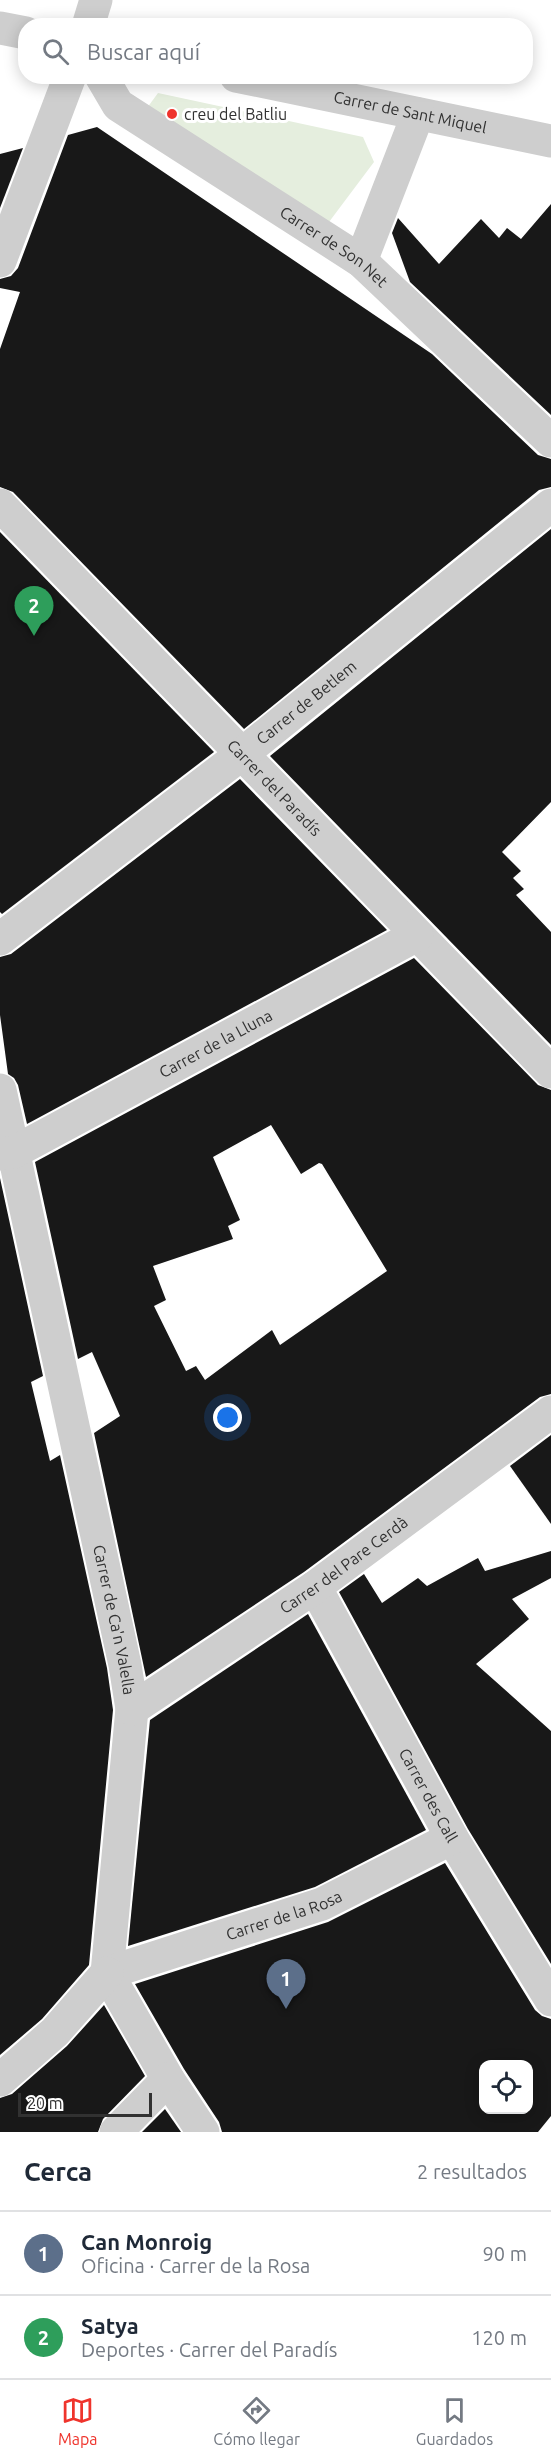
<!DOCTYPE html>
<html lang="es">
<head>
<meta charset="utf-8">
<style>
	body { margin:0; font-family:Ubuntu,sans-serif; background:#f6f6f7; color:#1f2937 }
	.controls { position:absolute; right:18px; bottom:18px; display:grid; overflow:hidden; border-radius:12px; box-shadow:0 3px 15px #0003 }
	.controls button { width:54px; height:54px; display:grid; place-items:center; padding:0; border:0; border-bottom:2px solid #e0e1e3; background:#fff; color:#1f2937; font:30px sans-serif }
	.scale { position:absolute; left:18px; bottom:15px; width:134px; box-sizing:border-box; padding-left:6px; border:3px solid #313131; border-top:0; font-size:16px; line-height:21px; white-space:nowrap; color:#313131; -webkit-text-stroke:4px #fff; paint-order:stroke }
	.you { position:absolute; left:228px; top:1418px; width:21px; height:21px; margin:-15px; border:4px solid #fff; border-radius:50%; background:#1a73e8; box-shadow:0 0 0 9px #1a73e833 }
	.badge { display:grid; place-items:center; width:39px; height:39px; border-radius:50%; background:#ef342c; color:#fff; font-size:20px; font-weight:700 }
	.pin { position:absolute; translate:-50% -50px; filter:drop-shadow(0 2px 3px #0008) }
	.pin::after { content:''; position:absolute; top:32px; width:21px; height:18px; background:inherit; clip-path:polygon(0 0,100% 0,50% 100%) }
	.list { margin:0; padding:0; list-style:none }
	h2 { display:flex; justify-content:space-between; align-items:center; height:78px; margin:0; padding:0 24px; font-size:26px }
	h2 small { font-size:20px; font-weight:400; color:#747a83 }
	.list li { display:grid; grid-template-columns:39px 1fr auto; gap:18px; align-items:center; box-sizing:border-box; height:84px; padding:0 24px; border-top:2px solid #e0e1e3 }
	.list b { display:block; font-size:22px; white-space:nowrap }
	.list p { margin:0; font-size:20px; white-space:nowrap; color:#747a83 }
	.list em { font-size:20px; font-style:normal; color:#747a83 }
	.icon { flex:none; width:33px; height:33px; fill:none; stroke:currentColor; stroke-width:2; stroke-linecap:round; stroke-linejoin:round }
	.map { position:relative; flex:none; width:551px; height:2132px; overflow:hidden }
	.search { position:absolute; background:#fff; box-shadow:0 3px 15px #0003; left:18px; right:18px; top:18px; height:66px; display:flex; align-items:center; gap:15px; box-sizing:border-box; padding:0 21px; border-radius:24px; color:#747a83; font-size:22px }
	.sheet { height:246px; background:#fff }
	nav { display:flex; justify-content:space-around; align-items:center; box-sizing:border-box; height:84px; border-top:2px solid #e0e1e3; background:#fff; font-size:16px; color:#747a83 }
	nav a { display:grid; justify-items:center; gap:3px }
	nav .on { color:#ef342c }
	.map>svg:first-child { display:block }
	.green { fill:#e5eede }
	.building { fill:#181818; fill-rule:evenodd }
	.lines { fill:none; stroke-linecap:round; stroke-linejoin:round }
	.minor { stroke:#cecece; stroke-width:33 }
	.poi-dot { fill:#ef342c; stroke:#fff; stroke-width:2 }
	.labels { text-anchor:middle; stroke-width:6; stroke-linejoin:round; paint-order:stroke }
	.street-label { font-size:16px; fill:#313131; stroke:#fff }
	.poi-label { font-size:16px; fill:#313131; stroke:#fff; text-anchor:start }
</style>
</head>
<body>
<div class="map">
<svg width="551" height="2132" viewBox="0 0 551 2132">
	<rect width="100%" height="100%" fill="#fff"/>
	<polygon class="green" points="158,93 363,137 374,162 326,226 147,108"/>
	<g class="building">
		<polygon points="97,127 432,354 538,455 551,459 551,487 539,490 244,729 13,492 0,487 0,349 20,292 0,288 0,279 11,276 18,268 68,135"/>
		<polygon points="23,148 0,208 0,154"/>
		<polygon points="551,204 551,415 410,282 392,233 398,218 439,264 481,219 499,238 507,228 521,239"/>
		<polygon points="551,529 551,802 502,852 521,871 513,878 524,889 516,895 551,932 551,1045 270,756"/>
		<polygon points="0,532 214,752 2,914 0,912"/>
		<polygon points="240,779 387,930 27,1124 18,1085 14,1078 8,1074 0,1015 0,957 11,954"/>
		<path d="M414 958 538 1085 551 1090V1394L540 1397 304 1572 146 1677 94 1433 120 1416 92 1352 78 1359 35 1162ZM271 1125 301 1174 319 1163 322 1164 387 1271 280 1345 272 1330 205 1380 196 1366 186 1371 154 1306 166 1300 153 1266 233 1239 228 1226 240 1220 213 1157Z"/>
		<polygon points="0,1178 43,1376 31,1382 50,1461 60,1455 107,1668 113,1710 89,1965 42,2019 0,2055"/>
		<polygon points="551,1435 551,1524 510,1466"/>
		<polygon points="551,1551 551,1578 512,1599 529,1619 476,1664 551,1731 551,1964 468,1829 339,1592 364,1574 382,1603 418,1578 427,1586 478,1558 485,1571"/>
		<polygon points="308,1614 426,1830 315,1887 128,1946 150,1720"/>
		<path d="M445 1863 535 2010 542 2016 551 2019V2116L538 2132H222L219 2122 184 2069 135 1984 328 1922ZM483 2064H528V2109H483Z"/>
		<polygon points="104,2005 145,2076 103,2119 98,2132 0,2132 0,2098 12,2094 67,2046"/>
		<polygon points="165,2109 181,2132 142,2132"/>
	</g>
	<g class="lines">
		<g class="minor">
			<polyline points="88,26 96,0"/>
			<polyline points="0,28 26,33"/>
			<path id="s1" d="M101 76 118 105 361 261 551 441"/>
			<path id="s2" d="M236 76 551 141"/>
			<polyline points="0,261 70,76"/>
			<polyline points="361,261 418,114"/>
			<path id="s3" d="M0 505 551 1072"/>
			<path id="s4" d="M0 939 242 754 551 505"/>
			<path id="s5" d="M0 1090 125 1665 132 1709 107 1973 168 2079 203 2132"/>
			<path id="s6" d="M0 1154 14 1152 417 935"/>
			<path id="s7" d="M315 1587 452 1838 551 2000"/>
			<path id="s8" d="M132 1709 315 1587 551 1412"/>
			<path id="s9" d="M107 1973 322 1904 452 1838"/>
			<polyline points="0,2080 55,2032 107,1973"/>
			<polyline points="116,2132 168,2079"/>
		</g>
	</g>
	<circle class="poi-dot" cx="172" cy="114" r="6"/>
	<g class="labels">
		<g class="street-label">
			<text dy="6" stroke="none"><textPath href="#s2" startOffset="178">Carrer de Sant Miquel</textPath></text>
			<text dy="6" stroke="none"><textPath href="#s1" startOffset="292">Carrer de Son Net</textPath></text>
			<text dy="6" stroke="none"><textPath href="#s4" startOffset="387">Carrer de Betlem</textPath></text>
			<text dy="6" stroke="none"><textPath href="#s3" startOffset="394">Carrer del Paradís</textPath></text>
			<text dy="6" stroke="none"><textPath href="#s6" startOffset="243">Carrer de la Lluna</textPath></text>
			<text dy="6" stroke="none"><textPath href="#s8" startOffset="256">Carrer del Pare Cerdà</textPath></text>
			<text dy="6" stroke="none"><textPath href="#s5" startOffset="542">Carrer de Ca'n Valella</textPath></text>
			<text dy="6" stroke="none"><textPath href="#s7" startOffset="237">Carrer des Call</textPath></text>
			<text dy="6" stroke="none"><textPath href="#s9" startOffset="186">Carrer de la Rosa</textPath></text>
		</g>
		<g class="poi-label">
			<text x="184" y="120">creu del Batliu</text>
		</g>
	</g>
</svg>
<div class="controls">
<button><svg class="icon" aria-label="locate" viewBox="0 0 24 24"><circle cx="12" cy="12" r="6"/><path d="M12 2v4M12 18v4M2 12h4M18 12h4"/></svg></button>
</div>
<div class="scale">20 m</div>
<div class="you"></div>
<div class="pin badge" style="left:286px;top:2009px;background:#5c6f8a">1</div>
<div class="pin badge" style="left:34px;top:636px;background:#2e9e5b">2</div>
<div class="search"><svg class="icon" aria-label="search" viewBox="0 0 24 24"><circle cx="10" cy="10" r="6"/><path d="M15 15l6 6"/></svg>Buscar aquí</div>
</div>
<section class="sheet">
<h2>Cerca<small>2 resultados</small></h2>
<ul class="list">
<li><span class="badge" style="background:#5c6f8a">1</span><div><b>Can Monroig</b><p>Oficina · Carrer de la Rosa</p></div><em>90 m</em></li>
<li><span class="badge" style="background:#2e9e5b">2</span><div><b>Satya</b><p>Deportes · Carrer del Paradís</p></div><em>120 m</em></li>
</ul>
</section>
<nav>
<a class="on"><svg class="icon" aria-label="map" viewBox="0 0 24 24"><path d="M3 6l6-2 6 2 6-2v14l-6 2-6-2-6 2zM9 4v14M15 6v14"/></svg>Mapa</a>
<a><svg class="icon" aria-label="directions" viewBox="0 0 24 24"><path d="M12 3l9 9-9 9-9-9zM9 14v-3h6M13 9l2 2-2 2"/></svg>Cómo llegar</a>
<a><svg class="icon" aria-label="saved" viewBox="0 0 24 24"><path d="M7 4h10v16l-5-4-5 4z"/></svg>Guardados</a>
</nav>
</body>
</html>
